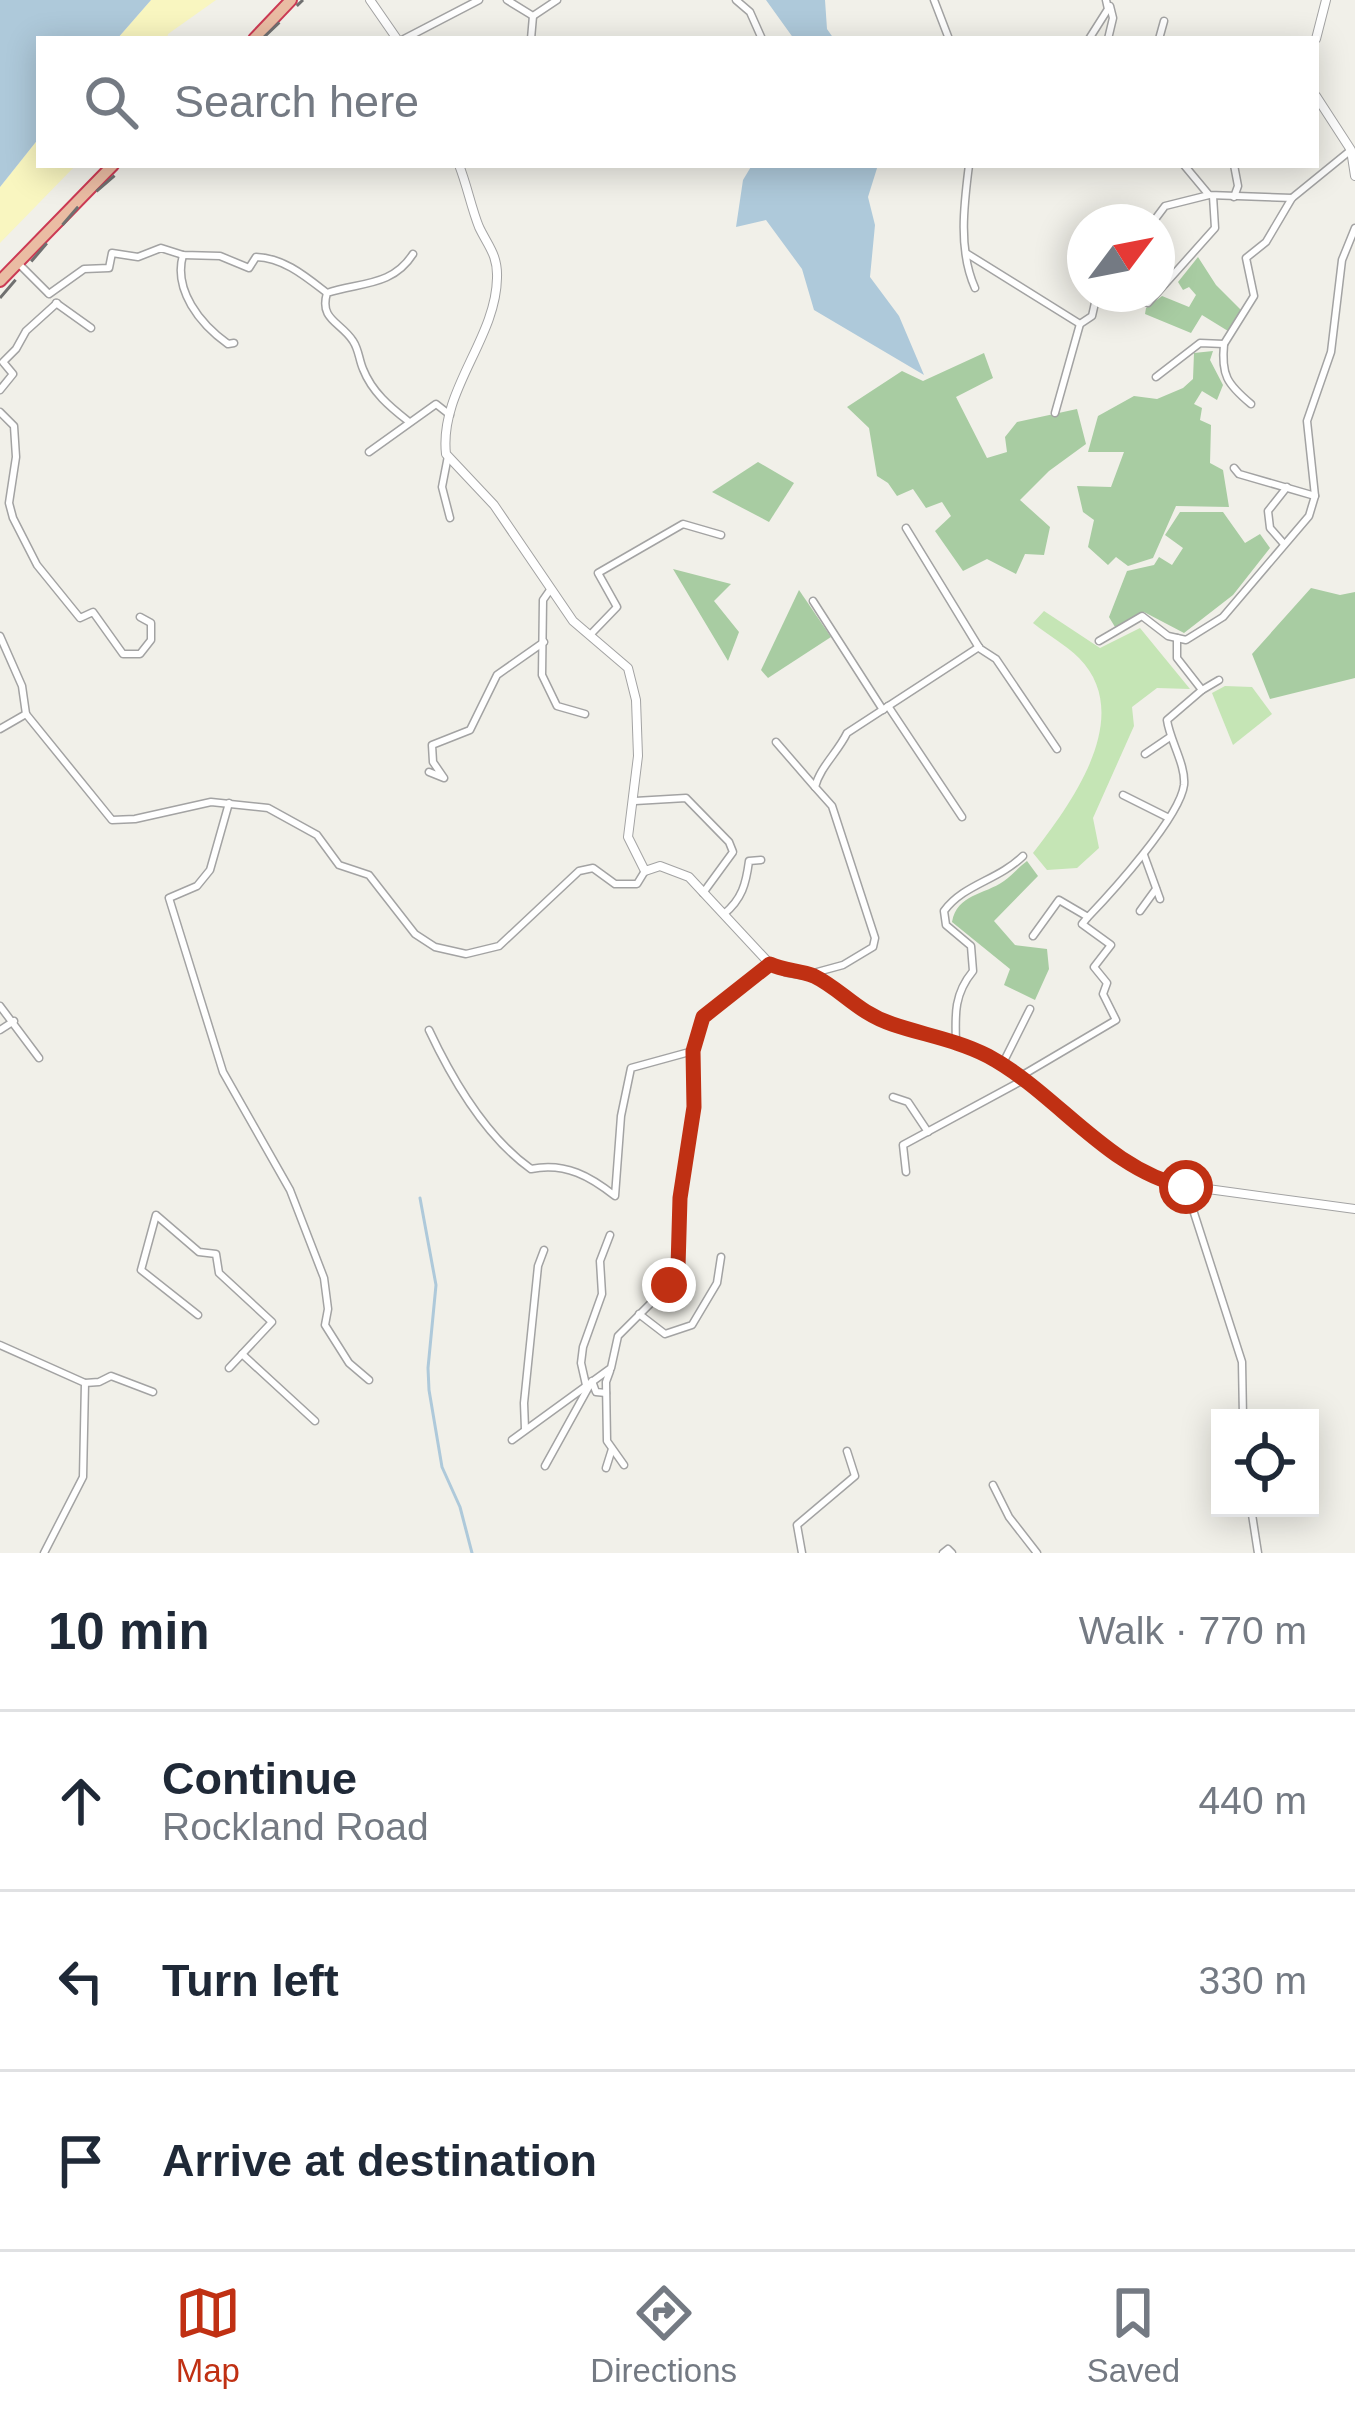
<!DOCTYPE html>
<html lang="en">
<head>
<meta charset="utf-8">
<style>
	body { margin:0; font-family:Helvetica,sans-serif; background:#f6f6f7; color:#1f2937 }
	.controls { position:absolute; right:36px; bottom:36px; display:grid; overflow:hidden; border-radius:0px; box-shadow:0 6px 30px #0003 }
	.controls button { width:108px; height:108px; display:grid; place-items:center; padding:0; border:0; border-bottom:3px solid #e0e1e3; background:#fff; color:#1f2937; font:60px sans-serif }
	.compass { position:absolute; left:1067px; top:204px; width:108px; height:108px; border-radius:50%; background:#fff; box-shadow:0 6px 30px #0003; rotate:58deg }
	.stop { position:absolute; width:36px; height:36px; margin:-27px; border:9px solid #c03013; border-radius:50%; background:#fff }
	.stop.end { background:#c03013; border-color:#fff; box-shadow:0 3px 12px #0008 }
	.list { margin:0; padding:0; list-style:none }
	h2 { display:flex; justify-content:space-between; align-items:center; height:156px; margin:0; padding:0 48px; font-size:51px }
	h2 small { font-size:39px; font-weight:400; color:#747a83 }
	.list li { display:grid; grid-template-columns:78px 1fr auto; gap:36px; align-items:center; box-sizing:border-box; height:180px; padding:0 48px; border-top:3px solid #e0e1e3 }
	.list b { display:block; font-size:45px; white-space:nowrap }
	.list p { margin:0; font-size:39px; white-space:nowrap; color:#747a83 }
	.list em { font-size:39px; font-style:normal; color:#747a83 }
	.icon { flex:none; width:66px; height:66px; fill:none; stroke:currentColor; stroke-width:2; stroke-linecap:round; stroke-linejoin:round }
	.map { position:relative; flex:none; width:1355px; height:1553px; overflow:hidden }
	.search { position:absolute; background:#fff; box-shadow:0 6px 30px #0003; left:36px; right:36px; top:36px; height:132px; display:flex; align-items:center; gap:30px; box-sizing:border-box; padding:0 42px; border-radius:0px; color:#747a83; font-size:45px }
	.sheet { height:696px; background:#fff }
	nav { display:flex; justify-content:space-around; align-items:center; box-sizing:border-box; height:168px; border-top:3px solid #e0e1e3; background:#fff; font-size:33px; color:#747a83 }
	nav a { display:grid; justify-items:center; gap:6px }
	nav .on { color:#c03013 }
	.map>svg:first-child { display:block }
	.grass { fill:#c5e5b5 }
	.forest { fill:#a8cca2 }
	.sand { fill:#f9f6c0 }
	.water { fill:#aec9da }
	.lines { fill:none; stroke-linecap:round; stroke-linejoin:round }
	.stream { stroke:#aec9da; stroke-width:3 }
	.minor-casing { stroke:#a3a3a3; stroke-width:9 }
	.tertiary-casing { stroke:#a3a3a3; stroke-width:10 }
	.trunk-casing { stroke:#cc3a54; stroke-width:14 }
	.minor { stroke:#fff; stroke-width:6 }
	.tertiary { stroke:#fff; stroke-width:8 }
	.trunk { stroke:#eabca3; stroke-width:10 }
	.rail { stroke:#707070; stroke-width:3; stroke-dasharray:24 24; stroke-linecap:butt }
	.route { stroke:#c03013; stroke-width:15 }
</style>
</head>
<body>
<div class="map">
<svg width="1355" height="1553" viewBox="0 0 1355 1553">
	<rect width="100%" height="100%" fill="#f1f0e9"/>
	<g class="grass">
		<path d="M1044 611 1100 648 1140 628 1190 689 1157 688 1132 707 1134 726 1093 818 1099 848 1077 868 1047 870 1033 853C1071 804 1136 716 1079 658 1066 645 1048 635 1033 623Z"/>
		<polygon points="1225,686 1252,687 1272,714 1233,745 1212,693"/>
	</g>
	<g class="forest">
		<polygon points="1198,257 1216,285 1241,310 1228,331 1202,315 1191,333 1145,314 1146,308 1162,296 1189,307 1196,295 1189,287 1183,290 1178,282"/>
		<polygon points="1213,351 1210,360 1223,385 1217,400 1202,391 1194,404 1202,408 1200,420 1211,425 1210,463 1223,470 1229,507 1176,506 1153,558 1128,566 1116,557 1108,565 1088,547 1094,520 1083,512 1077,486 1111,487 1124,452 1088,452 1098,416 1134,396 1157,399 1183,388 1193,379 1194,353"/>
		<polygon points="984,353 993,378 956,397 987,458 1007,452 1005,437 1017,422 1077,409 1086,444 1049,471 1020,500 1050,527 1044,555 1025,554 1016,574 987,559 963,571 935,531 951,516 942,502 926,508 913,489 897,496 888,483 877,476 869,428 847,407 902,371 923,381"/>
		<polygon points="758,462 794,483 769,522 712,492"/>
		<polygon points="1180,512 1223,512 1245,543 1260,534 1270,548 1233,595 1184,633 1144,612 1115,627 1109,617 1127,571 1154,565 1159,557 1172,565 1183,548 1165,535"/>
		<polygon points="673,569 731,584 714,601 739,632 728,661"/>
		<polygon points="1311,588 1340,595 1355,592 1355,678 1270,699 1252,654"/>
		<polygon points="799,590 831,637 768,678 761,670"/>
		<path d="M1027 861 1038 876 994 921 1015 945 1047 949 1049 969 1035 1000 1004 985 1010 969 952 922C957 894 984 895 1004 881 1012 875 1019 867 1027 861Z"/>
	</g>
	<g class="sand">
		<polygon points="151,0 216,0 168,34 167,39 117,39"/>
		<polygon points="39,138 39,165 76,165 0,243 0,187"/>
	</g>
	<g class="water">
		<polygon points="0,0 151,0 117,39 39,39 39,138 0,187"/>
		<polygon points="766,0 825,0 827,29 834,39 794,39"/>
		<polygon points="752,165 878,165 868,197 875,225 870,277 899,316 924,375 814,310 802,269 766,220 736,227 743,180"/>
	</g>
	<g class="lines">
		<polyline class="stream" points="420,1198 436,1285 428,1368 429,1390 442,1467 460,1507 472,1553"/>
		<defs>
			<g id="minor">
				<polyline points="507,0 533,16 557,0"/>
				<polyline points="736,0 750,12 762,39"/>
				<polyline points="934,0 949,39"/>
				<polyline points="404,39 479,0"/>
				<polyline points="531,39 533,16"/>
				<polyline points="1089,39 1108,9 1106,0"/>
				<polyline points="1108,39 1113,18 1110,6"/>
				<polyline points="1159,39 1164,21"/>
				<path d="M969 165C964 204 958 250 975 288"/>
				<polyline points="1184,165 1209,195 1292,198"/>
				<polyline points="1234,165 1238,186 1234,197"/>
				<polyline points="1153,222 1165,206 1209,195"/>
				<polyline points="966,253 1080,324"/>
				<path d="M183 255C173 290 200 324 228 344L234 343"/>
				<polyline points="19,264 48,293"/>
				<polyline points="1157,293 1215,228 1213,196"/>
				<path d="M49 294 84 269 109 268 112 253 138 257 161 248 183 255 220 256 249 268 256 257C284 258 305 276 327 293"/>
				<polyline points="1131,294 1148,303 1156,294"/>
				<polyline points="56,303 91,328"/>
				<path d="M1224 344C1221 375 1227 384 1251 404"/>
				<polyline points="1156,377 1200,343 1224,344 1254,296 1246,258 1266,242 1292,198 1351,150"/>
				<polyline points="0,390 13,374 3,362 16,349 26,331 57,303"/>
				<polyline points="0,412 14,426 16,457 9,503 13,518 37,565 80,618 93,612 123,654 140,654 151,640 151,623 140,617"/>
				<polyline points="1055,413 1080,324 1092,316 1097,294"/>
				<path d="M408 421C390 407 372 392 363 369 359 360 359 350 353 341 341 322 319 320 327 293 359 282 392 287 413 254"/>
				<polyline points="369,452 436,404 450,415"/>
				<polyline points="448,456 442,487 450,518"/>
				<polyline points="1234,468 1239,474 1315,496"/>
				<polyline points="1284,544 1270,528 1268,511 1287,487"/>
				<polyline points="550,590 543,600 542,675 557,706 585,714"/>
				<polyline points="813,601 883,710"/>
				<polyline points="590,635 617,607 598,573 683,524 721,535"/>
				<polyline points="0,636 22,686 26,714"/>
				<polyline points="1177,638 1177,658 1202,690 1219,680"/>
				<polyline points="1099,641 1142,616 1168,636 1186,640 1223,617 1309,516 1315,496 1307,421 1331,352 1342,260 1355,228"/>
				<polyline points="979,647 906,528 979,648 996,659 1057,749"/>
				<polyline points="888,706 962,817"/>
				<polyline points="0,729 26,714 112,820 135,819 211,802 268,808 317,835 339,865 369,875 415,934 435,947 466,954 499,946 579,871 593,868 615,884 637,884 645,871"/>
				<polyline points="776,742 815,787"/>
				<polyline points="1145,754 1170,737"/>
				<polyline points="429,772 444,778 433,762 432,745 470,730 497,675 544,642"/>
				<polyline points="1123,795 1167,817"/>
				<polyline points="635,801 686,798 729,842 733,852 703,893"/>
				<polyline points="229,803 210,870 197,886 169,898 223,1072 290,1190 324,1278 328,1309 325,1325 349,1363 369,1380"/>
				<polyline points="1144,855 1160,899"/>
				<polyline points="1140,911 1156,889"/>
				<path d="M724 914C742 899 746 884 749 861L761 860"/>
				<path d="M1033 936 1059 900 1088 917C1112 892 1180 817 1184 785 1186 765 1170 741 1167 720L1202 690"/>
				<path d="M810 974 843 965 873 947 875 938 832 806 815 787C820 767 838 752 847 733L979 647"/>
				<polyline points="0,1006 39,1058"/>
				<polyline points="0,1030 14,1021"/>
				<path d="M429 1030C452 1079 486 1137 531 1169 566 1162 591 1177 615 1196L621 1116 631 1068 693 1051"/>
				<path d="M956 1043C955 1014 954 994 973 971L971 946 946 925 944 911C964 884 997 881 1023 856"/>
				<polyline points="1002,1065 1030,1009"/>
				<polyline points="1021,1076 1116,1020 1103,994 1107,983 1094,967 1111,945 1082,924 1087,918"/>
				<polyline points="893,1097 908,1102 928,1132"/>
				<polyline points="906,1172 903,1145 1025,1079"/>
				<polyline points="1186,1188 1242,1362 1243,1418"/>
				<polyline points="639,1314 665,1334 692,1325 717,1283 721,1257"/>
				<polyline points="198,1315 141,1270 156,1215 199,1252 216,1254 219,1273 272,1322 229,1368"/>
				<polyline points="0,1345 85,1383 83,1477 44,1553"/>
				<polyline points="242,1354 315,1421"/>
				<polyline points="610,1371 606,1382 607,1441 624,1465"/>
				<polyline points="85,1383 99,1382 111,1376 153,1392"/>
				<polyline points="586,1385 581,1363 583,1347 602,1294 600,1261 610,1235"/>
				<polyline points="525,1429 524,1403 538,1266 544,1250"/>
				<polyline points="512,1440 611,1368 618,1336 669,1285 678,1267 680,1198 693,1126 693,1051 703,1017 770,964"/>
				<polyline points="545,1466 592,1381 596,1392 606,1393"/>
				<polyline points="606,1468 612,1449"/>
				<polyline points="993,1485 1009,1517 1037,1553"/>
				<polyline points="1251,1508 1258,1553"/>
				<polyline points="802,1553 797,1525 855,1476 847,1451"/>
				<polyline points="943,1553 948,1549 952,1553"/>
			</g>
			<g id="tertiary">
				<polyline points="370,0 397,39"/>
				<polyline points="1316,39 1326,0"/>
				<polyline points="1316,96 1351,150 1355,176"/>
				<path d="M459 165C467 185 471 207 479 227 488 246 498 255 497 278 496 339 439 391 446 454L494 505 573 621 628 668 636 700 638 756 628 837 645 871 660 866 689 877 770 964 786 972 815 977 868 1014 893 1025 939 1036 984 1054 1022 1077 1114 1153 1164 1183 1355 1209"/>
			</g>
			<g id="trunk">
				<polyline points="254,39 291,0"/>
				<polyline points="0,281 113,165"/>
			</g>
		</defs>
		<use href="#minor" class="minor-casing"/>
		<use href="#tertiary" class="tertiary-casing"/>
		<use href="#trunk" class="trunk-casing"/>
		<use href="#minor" class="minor"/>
		<use href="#tertiary" class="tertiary"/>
		<use href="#trunk" class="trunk"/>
		<g class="rail">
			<polyline points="262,39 303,0"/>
			<polyline points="0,298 77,208 127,165"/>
		</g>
	</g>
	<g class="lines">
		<path class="route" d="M669 1285 678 1267 680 1198 694 1107 693 1051 703 1017 770 964C784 971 800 970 814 976 841 989 858 1013 892 1024 924 1035 957 1040 988 1056 1057 1093 1107 1170 1186 1187"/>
	</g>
</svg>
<div class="controls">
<button><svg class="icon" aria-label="locate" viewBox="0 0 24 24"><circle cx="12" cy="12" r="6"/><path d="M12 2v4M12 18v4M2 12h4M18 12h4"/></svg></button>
</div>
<svg class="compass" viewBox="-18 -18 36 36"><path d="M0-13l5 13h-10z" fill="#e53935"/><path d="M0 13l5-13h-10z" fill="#747a83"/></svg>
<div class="stop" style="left:1186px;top:1187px"></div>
<div class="stop end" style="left:669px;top:1285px"></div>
<div class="search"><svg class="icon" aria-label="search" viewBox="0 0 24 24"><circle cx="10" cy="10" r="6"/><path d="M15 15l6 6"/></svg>Search here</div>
</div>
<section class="sheet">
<h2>10 min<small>Walk · 770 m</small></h2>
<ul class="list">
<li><svg class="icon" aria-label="ahead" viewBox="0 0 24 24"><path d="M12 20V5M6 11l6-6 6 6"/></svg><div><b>Continue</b><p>Rockland Road</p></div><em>440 m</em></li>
<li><svg class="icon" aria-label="left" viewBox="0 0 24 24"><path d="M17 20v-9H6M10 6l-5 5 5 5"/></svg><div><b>Turn left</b></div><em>330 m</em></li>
<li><svg class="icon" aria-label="arrive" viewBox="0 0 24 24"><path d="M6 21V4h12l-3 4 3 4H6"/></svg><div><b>Arrive at destination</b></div></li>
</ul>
</section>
<nav>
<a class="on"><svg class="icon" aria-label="map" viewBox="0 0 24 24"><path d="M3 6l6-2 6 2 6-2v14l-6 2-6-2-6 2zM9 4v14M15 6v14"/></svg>Map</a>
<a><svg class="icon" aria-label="directions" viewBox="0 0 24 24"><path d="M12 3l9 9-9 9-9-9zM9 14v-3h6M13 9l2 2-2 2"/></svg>Directions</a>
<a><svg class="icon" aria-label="saved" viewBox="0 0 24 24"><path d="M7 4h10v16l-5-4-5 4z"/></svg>Saved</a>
</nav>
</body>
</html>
